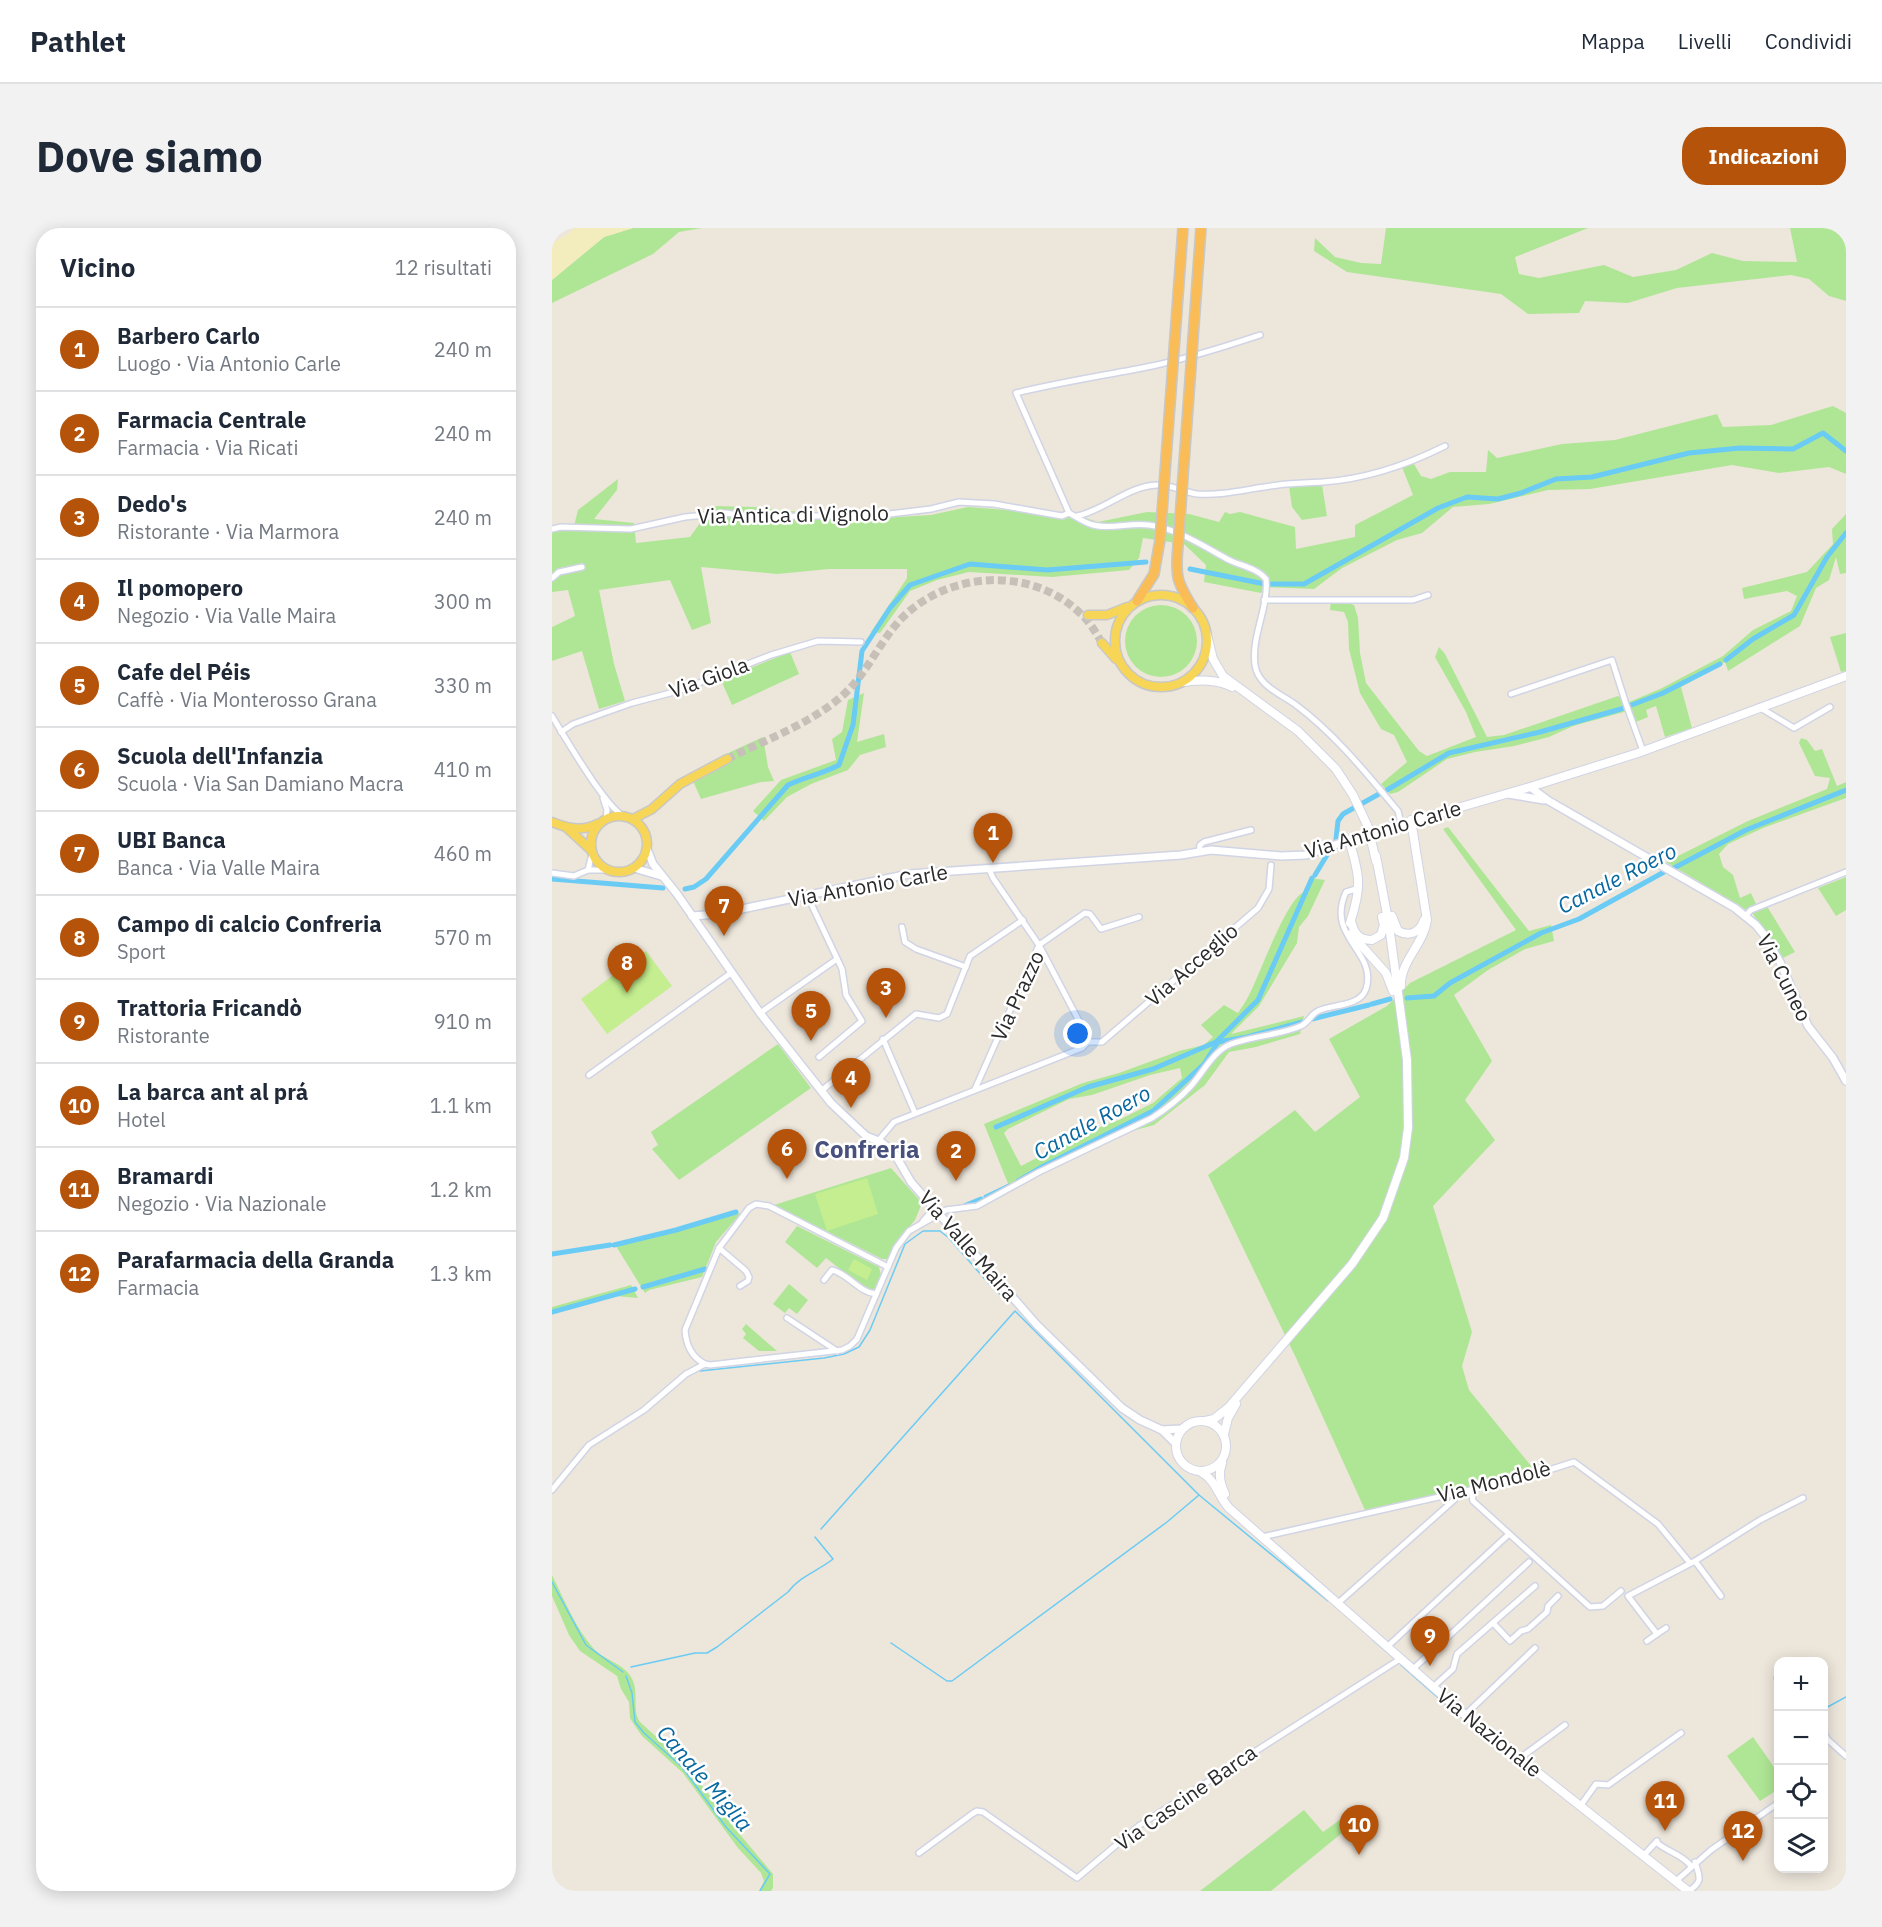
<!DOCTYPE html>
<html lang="it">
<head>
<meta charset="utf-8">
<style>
	body { margin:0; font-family:"IBM Plex Sans",sans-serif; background:#f2f2f3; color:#1f2937 }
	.controls { position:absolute; right:18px; bottom:18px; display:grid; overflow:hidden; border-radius:12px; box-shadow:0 3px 15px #0003 }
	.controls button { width:54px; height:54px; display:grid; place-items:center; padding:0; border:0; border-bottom:2px solid #e0e1e3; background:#fff; color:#1f2937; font:30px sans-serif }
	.you { position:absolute; left:526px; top:806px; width:21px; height:21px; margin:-15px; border:4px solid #fff; border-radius:50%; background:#1a73e8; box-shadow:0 0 0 9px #1a73e833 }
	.badge { display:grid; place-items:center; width:39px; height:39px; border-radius:50%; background:#b45309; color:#fff; font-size:20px; font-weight:700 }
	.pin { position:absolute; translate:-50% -50px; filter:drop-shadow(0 2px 3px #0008) }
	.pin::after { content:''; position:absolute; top:32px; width:21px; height:18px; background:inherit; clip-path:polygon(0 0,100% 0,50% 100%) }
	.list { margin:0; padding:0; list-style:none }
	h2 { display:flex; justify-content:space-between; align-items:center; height:78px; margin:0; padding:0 24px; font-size:26px }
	h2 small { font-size:20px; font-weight:400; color:#747a83 }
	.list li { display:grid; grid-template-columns:39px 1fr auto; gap:18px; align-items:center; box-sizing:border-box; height:84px; padding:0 24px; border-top:2px solid #e0e1e3 }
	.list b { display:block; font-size:22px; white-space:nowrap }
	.list p { margin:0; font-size:20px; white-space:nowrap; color:#747a83 }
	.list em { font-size:20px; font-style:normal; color:#747a83 }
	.icon { flex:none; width:33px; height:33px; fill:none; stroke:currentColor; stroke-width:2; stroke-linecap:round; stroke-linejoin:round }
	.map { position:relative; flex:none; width:1294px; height:1663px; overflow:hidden; border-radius:24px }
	header { display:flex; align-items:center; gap:36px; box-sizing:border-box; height:84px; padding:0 30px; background:#fff; border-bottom:2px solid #e0e1e3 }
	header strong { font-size:28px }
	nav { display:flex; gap:33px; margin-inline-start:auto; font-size:21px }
	.intro { display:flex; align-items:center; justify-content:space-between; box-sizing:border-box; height:144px; padding:0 36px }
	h1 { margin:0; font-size:42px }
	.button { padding:15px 27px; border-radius:24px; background:#b45309; color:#fff; font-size:21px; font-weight:700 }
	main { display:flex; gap:36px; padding:0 36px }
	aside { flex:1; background:#fff; border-radius:24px; box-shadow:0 3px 15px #0003 }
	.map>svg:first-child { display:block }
	.green { fill:#afe695; fill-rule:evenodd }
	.sand { fill:#f3ecbd }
	.pitch { fill:#c4ee90 }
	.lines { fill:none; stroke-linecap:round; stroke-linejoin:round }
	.stream { stroke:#6acbf4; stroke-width:1.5 }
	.canal { stroke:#6acbf4; stroke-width:5 }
	.primary-tunnel { stroke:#c6c0b8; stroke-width:8; stroke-dasharray:8 4; stroke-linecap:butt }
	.minor-casing { stroke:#d0d4e4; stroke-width:8 }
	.tertiary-casing { stroke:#d0d4e4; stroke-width:10 }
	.secondary-casing { stroke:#d0d4e4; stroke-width:10 }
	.primary-casing { stroke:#c8c8c8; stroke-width:11 }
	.trunk-casing { stroke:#c8c8c8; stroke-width:12 }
	.minor { stroke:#fff; stroke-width:5 }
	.tertiary { stroke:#fff; stroke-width:7 }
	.secondary { stroke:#fff; stroke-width:8 }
	.primary { stroke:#f6d557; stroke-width:8 }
	.trunk { stroke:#fabc56; stroke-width:9 }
	.secondary-bridge-casing { stroke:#d0d4e4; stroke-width:10; stroke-linecap:butt }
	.trunk-bridge-casing { stroke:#c8c8c8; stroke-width:12; stroke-linecap:butt }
	.secondary-bridge { stroke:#fff; stroke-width:8 }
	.trunk-bridge { stroke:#fabc56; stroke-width:9 }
	.labels { text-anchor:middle; stroke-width:5; stroke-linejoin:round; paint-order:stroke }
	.street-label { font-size:21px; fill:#2a2a2a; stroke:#fff }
	.water-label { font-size:22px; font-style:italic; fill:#0868a0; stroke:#fff }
	.quarter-label { font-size:24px; font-weight:bold; fill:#48507d; stroke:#fff }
</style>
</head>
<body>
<header>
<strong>Pathlet</strong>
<nav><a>Mappa</a><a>Livelli</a><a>Condividi</a></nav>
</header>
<div class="intro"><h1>Dove siamo</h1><a class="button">Indicazioni</a></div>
<main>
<aside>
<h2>Vicino<small>12 risultati</small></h2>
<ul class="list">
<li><span class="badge">1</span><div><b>Barbero Carlo</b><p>Luogo · Via Antonio Carle</p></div><em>240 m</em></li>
<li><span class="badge">2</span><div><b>Farmacia Centrale</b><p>Farmacia · Via Ricati</p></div><em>240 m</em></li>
<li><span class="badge">3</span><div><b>Dedo's</b><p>Ristorante · Via Marmora</p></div><em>240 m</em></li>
<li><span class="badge">4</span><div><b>Il pomopero</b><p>Negozio · Via Valle Maira</p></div><em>300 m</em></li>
<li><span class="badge">5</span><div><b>Cafe del Péis</b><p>Caffè · Via Monterosso Grana</p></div><em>330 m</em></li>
<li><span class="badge">6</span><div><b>Scuola dell'Infanzia</b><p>Scuola · Via San Damiano Macra</p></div><em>410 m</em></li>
<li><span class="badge">7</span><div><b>UBI Banca</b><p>Banca · Via Valle Maira</p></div><em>460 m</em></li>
<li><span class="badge">8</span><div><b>Campo di calcio Confreria</b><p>Sport</p></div><em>570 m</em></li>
<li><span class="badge">9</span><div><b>Trattoria Fricandò</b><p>Ristorante</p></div><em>910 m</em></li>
<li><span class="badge">10</span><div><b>La barca ant al prá</b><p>Hotel</p></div><em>1.1 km</em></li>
<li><span class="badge">11</span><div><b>Bramardi</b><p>Negozio · Via Nazionale</p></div><em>1.2 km</em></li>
<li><span class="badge">12</span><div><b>Parafarmacia della Granda</b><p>Farmacia</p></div><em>1.3 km</em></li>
</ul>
</aside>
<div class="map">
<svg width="1294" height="1663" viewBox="0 0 1294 1663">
	<rect width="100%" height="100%" fill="#ede6db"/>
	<g class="green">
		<polygon points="81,0 150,0 127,4 101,26 0,75 0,52 52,9"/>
		<polygon points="834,0 1036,0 963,29 967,46 987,50 1052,37 1081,49 1124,42 1160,25 1191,33 1245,34 1238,0 1294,0 1294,73 1277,68 1257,51 1239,47 1125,60 1076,75 1033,73 1027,85 976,86 949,66 795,44 762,23 763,10 783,29 809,35 829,36"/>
		<polygon points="1281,178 1294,185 1294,246 1277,239 1227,245 1180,237 1038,261 996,262 937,276 901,279 870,305 845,312 790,340 762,361 714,359 709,365 652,354 654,337 632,316 591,310 587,330 577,342 500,349 417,344 385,352 358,363 328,405 319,404 355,350 355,341 277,341 225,346 149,339 159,395 140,402 118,352 47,362 62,436 73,473 47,481 30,423 0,433 0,399 23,388 16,362 0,364 0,303 22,298 26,282 66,251 65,262 42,291 82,295 84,315 138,309 160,278 203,279 312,291 379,287 416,279 525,287 546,294 595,284 637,286 667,294 673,284 678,286 688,284 743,299 744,321 803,309 803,297 861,267 850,239 862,236 869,248 879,251 898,244 934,244 936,222 945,230 1010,216 1063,212 1165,186 1171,199 1219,197"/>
		<polygon points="770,257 775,288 750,292 740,279 737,258"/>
		<polygon points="1294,286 1294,345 1288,346 1284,329 1277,352 1264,360 1248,398 1176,443 1173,434 1129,459 1140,500 1113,509 1104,478 1094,482 1096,489 1084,494 1079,482 1021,498 997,509 962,518 923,524 895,531 846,564 838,566 829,556 855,534 842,507 829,501 808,465 797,421 796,394 792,384 778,382 779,370 802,377 806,390 808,425 814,455 867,523 875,528 924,509 914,484 883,429 887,419 893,426 935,509 952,507 1066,468 1077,474 1108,461 1171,428 1201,402 1239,383 1245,368 1235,363 1192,371 1190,360 1255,344 1281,316 1280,301"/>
		<circle cx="609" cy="413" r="36"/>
		<polygon points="1294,405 1294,443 1289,444 1278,409"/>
		<polygon points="238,424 247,446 180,477 169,452"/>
		<polygon points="312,465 305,514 332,506 334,519 308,527 296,542 259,556 235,569 212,593 201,583 229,552 284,532 280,511 290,504 296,472"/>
		<polygon points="211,509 216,539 222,553 209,554 149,571 141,553 178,535 174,526"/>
		<polygon points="1249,510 1255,512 1263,523 1270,521 1285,558 1294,554 1294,570 1211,600 1176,616 1167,626 1171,639 1181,647 1188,670 1199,665 1204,676 1216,680 1243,724 1229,731 1201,686 1114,634 1196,593 1275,561 1278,550 1263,548 1247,515"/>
		<polygon points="896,599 977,703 999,697 1002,713 973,721 936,742 902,767 940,833 913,872 943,912 881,978 920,1104 910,1138 917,1162 984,1244 813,1282 745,1132 656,947 743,882 763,904 808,869 777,811 835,778 858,755 964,702 891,601"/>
		<polygon points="1294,649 1294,682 1284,688 1266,660"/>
		<path d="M758 650 773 652 756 688 747 699 745 715 707 778 679 806 752 788 748 806 704 819 677 824 653 857 602 897 573 905 457 958 432 896 531 855 567 845 627 823 652 817 661 809 649 797 672 777 686 785C689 780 693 775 696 769 707 749 734 671 752 664ZM628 840 630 850 601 875 567 892 535 904 469 938 452 905 456 901 517 871 540 867 598 847Z"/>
		<polygon points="226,816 259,860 127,952 100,921 106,917 99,904"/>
		<polygon points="339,940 370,975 363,992 347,1011 336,1031 330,1031 222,977"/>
		<polygon points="189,985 164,1014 150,1049 97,1062 93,1065 64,1018"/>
		<polygon points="245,998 327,1039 329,1047 322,1063 316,1063 274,1030 265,1040 233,1014"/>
		<polygon points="237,1056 256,1072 245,1086 237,1080 233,1085 221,1076"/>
		<polygon points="79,1057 86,1070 64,1068 0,1086 0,1079"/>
		<polygon points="194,1096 225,1123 207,1123 191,1110 194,1106 190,1101"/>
		<path d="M0 1347C12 1371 24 1401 42 1421 52 1432 71 1435 79 1449 88 1463 79 1481 88 1494L132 1534 180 1597 221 1646V1660L219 1663H207L212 1653 209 1645 186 1620 131 1545 90 1508 83 1498 78 1490 77 1474 69 1461 65 1448 28 1423 17 1407 0 1368Z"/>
		<polygon points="1201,1509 1224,1542 1226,1540 1226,1568 1222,1564 1208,1573 1175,1528"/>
		<polygon points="752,1582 771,1604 789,1591 801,1596 719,1663 648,1663"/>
	</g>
	<polygon class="sand" points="21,0 81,0 52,9 0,52 0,15 18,5"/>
	<g class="pitch">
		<polygon points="94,723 120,758 55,806 29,771"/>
		<polygon points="315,950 326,986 275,1003 263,966"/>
		<polygon points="302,1031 320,1041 315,1052 296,1042"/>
	</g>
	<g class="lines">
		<g class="stream">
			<polyline points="148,1143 272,1130 292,1126 307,1119 318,1102 353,1016 371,1003 388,1003 397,1010 438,1057 456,1074"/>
			<polyline points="269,1301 463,1083 647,1267 776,1373"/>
			<polyline points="0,1354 34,1417 71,1444"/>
			<polyline points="821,1412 842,1430"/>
			<polyline points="339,1415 395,1453 400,1453 615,1294 647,1267"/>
			<polyline points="849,1437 900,1482 936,1510"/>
			<path d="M79 1439 143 1425H155L165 1419 236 1364C248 1348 266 1343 281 1331L263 1309"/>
			<polyline points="74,1448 80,1465 83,1494 92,1505 130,1539 174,1599 218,1646 208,1663"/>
			<polyline points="1272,1481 1294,1469"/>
		</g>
		<g class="canal">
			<polyline points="638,341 713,356 752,356 886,280 915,269 946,271 969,265 1004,251 1040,249 1137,225 1188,220 1241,221 1271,205 1294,223"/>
			<polyline points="1174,432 1201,411 1242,387 1275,329 1294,305"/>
			<polyline points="835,562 897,525 988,504 1069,481 1111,465 1168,436"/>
			<polyline points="784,611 786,593 791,586 827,566"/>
			<polyline points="763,647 778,622"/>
			<polyline points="0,651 111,660"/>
			<path d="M133 661 142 659 154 651 236 557C253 549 270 546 287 537L301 497 310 423 338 380 358 357 418 336 495 342 594 334"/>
			<polyline points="855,770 882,768 898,755 989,705 1027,691 1112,644 1120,641 1194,602 1294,562"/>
			<polyline points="820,776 838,771"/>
			<polyline points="760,791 817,777"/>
			<polyline points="444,899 536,859 601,841 664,814 706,772 760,650"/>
			<polyline points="466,953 490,939 601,883 652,836 666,814 695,809 750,794"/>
			<polyline points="434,969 457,958"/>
			<polyline points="412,978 429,971"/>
			<polyline points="62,1017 124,1002 184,984"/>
			<polyline points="0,1026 58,1017"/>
			<polyline points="91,1059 153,1041"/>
			<polyline points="0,1084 83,1061"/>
		</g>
		<path class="primary-tunnel" d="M175 531C213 512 258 496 290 468 315 446 326 416 348 392 395 343 479 337 529 386 538 394 544 405 550 415"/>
		<defs>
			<g id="minor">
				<path d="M517 285 464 165C509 154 555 147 600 138 637 130 672 119 708 107"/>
				<path d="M525 288C553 282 576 258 605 257 619 256 631 264 645 266 672 268 699 260 726 257 741 255 756 255 771 254 814 251 855 237 893 218"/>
				<path d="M0 301 9 299 79 301 133 289 174 285 198 289 329 287 379 281 407 274 442 276 510 288 517 285C525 289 532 295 541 297 560 302 578 294 597 297 624 300 653 319 677 332 689 338 705 340 714 351 717 379 699 408 703 437 706 458 729 466 744 477 783 506 815 546 846 583L849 595"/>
				<polyline points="0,350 7,344 30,339"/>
				<polyline points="712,372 861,372 876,367"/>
				<polyline points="959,466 1060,432 1074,476 1091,523"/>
				<polyline points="1207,479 1242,500 1278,479"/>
				<path d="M0 488C14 511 51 575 71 588"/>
				<polyline points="9,504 21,496 80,475 126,463 219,427 266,413 309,414"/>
				<polyline points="51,570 55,582 54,591"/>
				<polyline points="647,624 648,617 652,614 699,602"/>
				<polyline points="36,642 40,626"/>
				<polyline points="0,645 22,648 36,642 55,642"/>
				<polyline points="255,667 290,741 294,767 310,793 267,829"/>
				<polyline points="1193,688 1199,682 1294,644"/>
				<polyline points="350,699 353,714 364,721 414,739"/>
				<polyline points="208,785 285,731"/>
				<polyline points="331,811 363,885"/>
				<polyline points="536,814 550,814 706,680 717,661 719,637"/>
				<polyline points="37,847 179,745"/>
				<polyline points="423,861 487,717 533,685 538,686 549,701 587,689"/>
				<polyline points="269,863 364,786 387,790 395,786 418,728 471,692"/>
				<polyline points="326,913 342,894 530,820 536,814 536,810 487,717 441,650 437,641"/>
				<polyline points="371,993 383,980"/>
				<polyline points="167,1020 194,1043 197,1049 196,1053 188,1058"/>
				<path d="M272 1052 280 1042C297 1046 306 1064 324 1066"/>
				<polyline points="235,1090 285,1123"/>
				<path d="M153 1136C139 1129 134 1117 133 1102L167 1020 197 980 204 976 217 978 336 1039"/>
				<path d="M0 1262 37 1217 92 1182 134 1146 153 1136 158 1137 290 1122 298 1118 305 1111 344 1020 357 1003 394 982 425 978 487 944 600 890C614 881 627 871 638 859 651 845 661 823 679 816 701 808 728 807 749 798 757 794 759 786 766 783 780 776 808 779 814 761 826 723 773 710 794 664L807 660"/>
				<polyline points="919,1262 921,1273 1038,1379 1051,1378 1069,1363"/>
				<polyline points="710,1309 975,1249 1022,1234 1106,1296 1138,1335"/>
				<polyline points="1143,1333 1208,1292 1251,1270"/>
				<polyline points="785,1376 902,1272 905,1265"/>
				<polyline points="941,1395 958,1413 969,1403 976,1401 995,1384 996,1378 1006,1368"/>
				<polyline points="1105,1406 1114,1400"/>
				<polyline points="1095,1413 1105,1406 1076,1368 1143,1333 1169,1368"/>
				<polyline points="835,1419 957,1306"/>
				<polyline points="860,1442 977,1334"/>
				<polyline points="1225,1450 1226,1452"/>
				<polyline points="881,1459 901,1441 905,1426 983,1358"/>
				<polyline points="913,1487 983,1420"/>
				<polyline points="1272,1504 1275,1511 1294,1528"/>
				<polyline points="968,1530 1013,1497"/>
				<polyline points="1029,1577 1044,1556 1056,1557 1129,1505"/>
				<path d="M1104 1614C1115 1624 1130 1626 1139 1638"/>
				<polyline points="367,1625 420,1586 425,1583 431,1584 525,1650 588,1597 848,1431"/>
				<polyline points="1092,1627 1105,1613"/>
				<polyline points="1124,1653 1159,1622 1226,1575"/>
				<path d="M1137 1663C1151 1653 1148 1650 1143 1634"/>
			</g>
			<g id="tertiary">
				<polyline points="978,559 997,573 1183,680 1204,697 1212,707 1228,734 1256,798 1281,830 1294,853"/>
				<polyline points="956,566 992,572"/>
				<polyline points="95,621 101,636 125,666 208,785 279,875 314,908 329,914 341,923 359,954 485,1097 570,1180 588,1192 610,1202 624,1216"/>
				<polyline points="82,640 109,648"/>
				<polyline points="140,688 166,686 357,646 629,627 659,622 729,628 754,627 797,612"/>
				<polyline points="610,1202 629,1201 636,1197"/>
			</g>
			<g id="secondary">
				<polyline points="655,407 661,431 671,448 746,503 784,541 801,567 816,599 824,633"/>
				<path d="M632 454C649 452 664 451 680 459"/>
				<polyline points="826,603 978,559 1086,525 1294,448"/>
				<path d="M840 688 846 703C857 709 868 705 872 692"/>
				<path d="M799 693C802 705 806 712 820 712L829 707 832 697 830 689"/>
				<path d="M798 695C810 659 808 648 797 612L809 608"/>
				<polyline points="799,706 834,745 841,763"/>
				<path d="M849 758C848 733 872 716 875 692L859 592"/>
				<circle cx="649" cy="1218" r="25"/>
				<polyline points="653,1193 662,1191 676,1180 800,1036 831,990 852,930 856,900 855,832 837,697 824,628"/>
				<polyline points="672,1206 676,1190 684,1176"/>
				<path d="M670 1235C666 1246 668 1255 673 1266"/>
				<path d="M649 1244C664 1252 666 1268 677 1280L913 1487 1136 1663"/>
			</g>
			<g id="primary">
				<circle cx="609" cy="413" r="46"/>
				<polyline points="536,387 555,387 575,379"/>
				<polyline points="550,415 564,431"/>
				<circle cx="67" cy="616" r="28"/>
				<polyline points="81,591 100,581 128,556 175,531"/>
				<path d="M0 594C15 600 30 604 45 596"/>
				<polyline points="15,600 39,622"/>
			</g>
			<g id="trunk">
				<path d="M626 318C623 349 625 354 641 380"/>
				<polyline points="585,373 602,346 608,312"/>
			</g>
		</defs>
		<use href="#minor" class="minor-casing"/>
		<use href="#tertiary" class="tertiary-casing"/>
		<use href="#secondary" class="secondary-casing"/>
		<use href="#primary" class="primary-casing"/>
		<use href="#trunk" class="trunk-casing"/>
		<use href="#minor" class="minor"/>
		<use href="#tertiary" class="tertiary"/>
		<use href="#secondary" class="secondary"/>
		<use href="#primary" class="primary"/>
		<use href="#trunk" class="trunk"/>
		<defs>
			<polyline id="secondary-bridge" points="809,608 826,603"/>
			<g id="trunk-bridge">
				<polyline points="608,312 631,0"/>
				<polyline points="626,318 649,0"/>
			</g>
		</defs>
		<use href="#secondary-bridge" class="secondary-bridge-casing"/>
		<use href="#trunk-bridge" class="trunk-bridge-casing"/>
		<use href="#secondary-bridge" class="secondary-bridge"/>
		<use href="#trunk-bridge" class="trunk-bridge"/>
	</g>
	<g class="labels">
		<g class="street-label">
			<text transform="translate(241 287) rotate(-1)" y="7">Via Antica di Vignolo</text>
			<text transform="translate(157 450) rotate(-20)" y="7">Via Giola</text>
			<text transform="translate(831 602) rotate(-16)" y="7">Via Antonio Carle</text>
			<text transform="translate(316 658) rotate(-10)" y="7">Via Antonio Carle</text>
			<text transform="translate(640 737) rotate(-41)" y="7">Via Acceglio</text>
			<text transform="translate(1232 750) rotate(63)" y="7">Via Cuneo</text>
			<text transform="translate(466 768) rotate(-65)" y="7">Via Prazzo</text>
			<text transform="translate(416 1018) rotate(49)" y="7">Via Valle Maira</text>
			<text transform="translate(942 1254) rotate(-14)" y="7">Via Mondolè</text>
			<text transform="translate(937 1505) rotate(39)" y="7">Via Nazionale</text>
			<text transform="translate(634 1570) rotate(-35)" y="7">Via Cascine Barca</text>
		</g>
		<g class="water-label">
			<text transform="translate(1065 650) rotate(-27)" y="8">Canale Roero</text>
			<text transform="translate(540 894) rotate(-29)" y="8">Canale Roero</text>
			<text transform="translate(153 1550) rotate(49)" y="8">Canale Miglia</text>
		</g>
		<g class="quarter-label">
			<text x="315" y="930">Confreria</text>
		</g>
	</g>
</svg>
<div class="controls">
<button>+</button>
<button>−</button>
<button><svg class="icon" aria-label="locate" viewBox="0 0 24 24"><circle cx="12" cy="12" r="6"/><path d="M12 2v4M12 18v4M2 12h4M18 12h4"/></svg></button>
<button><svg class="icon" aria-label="layers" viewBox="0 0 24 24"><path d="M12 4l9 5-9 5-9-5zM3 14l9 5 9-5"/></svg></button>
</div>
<div class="you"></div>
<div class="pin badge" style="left:441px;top:635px">1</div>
<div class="pin badge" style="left:404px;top:953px">2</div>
<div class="pin badge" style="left:334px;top:790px">3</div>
<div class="pin badge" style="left:299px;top:880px">4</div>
<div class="pin badge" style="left:259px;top:813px">5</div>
<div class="pin badge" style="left:235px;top:951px">6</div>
<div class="pin badge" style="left:172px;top:708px">7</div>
<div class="pin badge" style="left:75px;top:765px">8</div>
<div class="pin badge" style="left:878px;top:1438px">9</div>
<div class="pin badge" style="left:807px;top:1627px">10</div>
<div class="pin badge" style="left:1113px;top:1603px">11</div>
<div class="pin badge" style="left:1191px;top:1633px">12</div>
</div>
</main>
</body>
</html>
